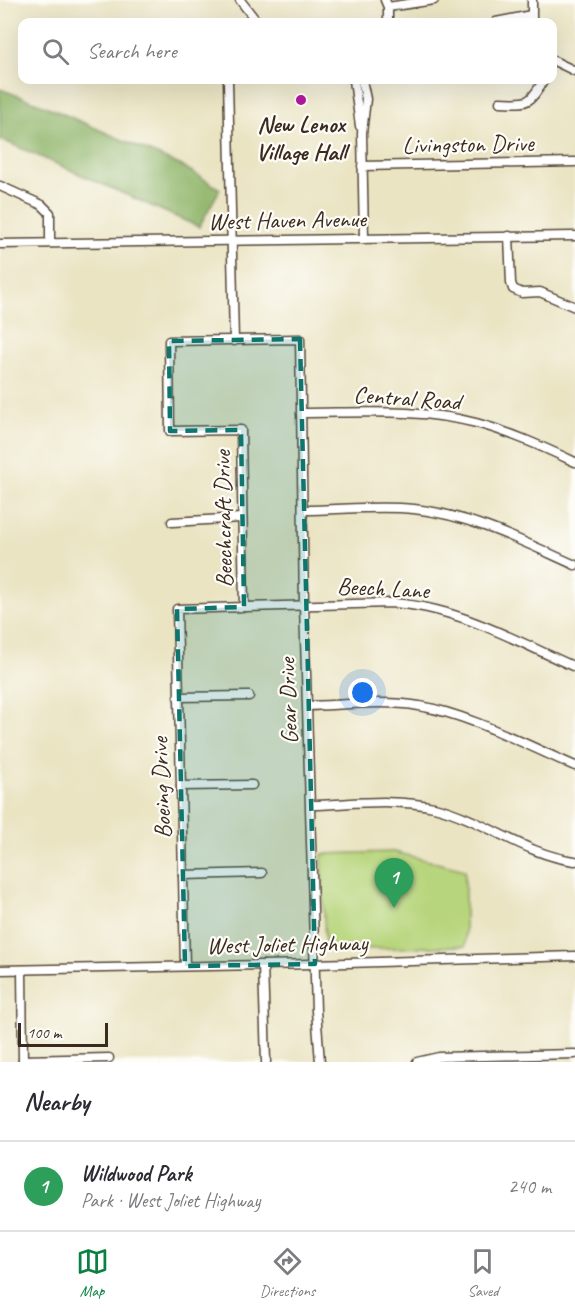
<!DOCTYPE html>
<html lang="en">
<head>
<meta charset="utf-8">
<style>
	body { margin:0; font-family:Caveat,sans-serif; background:#f2f2f3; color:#2b2b33 }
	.scale { position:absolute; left:18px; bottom:15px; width:90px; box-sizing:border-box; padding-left:6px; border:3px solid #3b2a1e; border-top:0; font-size:16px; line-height:21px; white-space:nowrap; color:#3b2a1e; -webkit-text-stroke:4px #fdfcf7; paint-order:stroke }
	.you { position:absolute; left:363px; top:693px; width:21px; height:21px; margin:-15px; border:4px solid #fff; border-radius:50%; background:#1a73e8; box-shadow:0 0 0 9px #1a73e833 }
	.badge { display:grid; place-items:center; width:39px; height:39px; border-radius:50%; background:#0b8043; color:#fff; font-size:20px; font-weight:700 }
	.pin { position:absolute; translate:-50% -50px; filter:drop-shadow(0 2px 3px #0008) }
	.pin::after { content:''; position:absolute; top:32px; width:21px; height:18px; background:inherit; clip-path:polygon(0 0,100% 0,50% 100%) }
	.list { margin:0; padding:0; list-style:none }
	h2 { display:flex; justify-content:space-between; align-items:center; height:78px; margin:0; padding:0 24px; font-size:26px }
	h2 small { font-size:20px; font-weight:400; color:#7c7c81 }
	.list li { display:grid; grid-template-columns:39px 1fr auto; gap:18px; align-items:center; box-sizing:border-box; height:90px; padding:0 24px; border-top:2px solid #e1e1e2 }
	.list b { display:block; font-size:22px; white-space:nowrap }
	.list p { margin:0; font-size:20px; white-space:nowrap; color:#7c7c81 }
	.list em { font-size:20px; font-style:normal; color:#7c7c81 }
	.icon { flex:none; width:33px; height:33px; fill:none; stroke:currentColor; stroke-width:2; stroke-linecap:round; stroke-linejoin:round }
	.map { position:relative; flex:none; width:575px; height:1062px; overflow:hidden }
	.search { position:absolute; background:#fff; box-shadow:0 6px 24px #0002; left:18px; right:18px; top:18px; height:66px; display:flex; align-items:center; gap:15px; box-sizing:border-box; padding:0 21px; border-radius:12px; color:#7c7c81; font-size:22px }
	.sheet { height:168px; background:#fff }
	nav { display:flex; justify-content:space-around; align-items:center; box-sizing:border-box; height:84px; border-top:2px solid #e1e1e2; background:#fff; font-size:16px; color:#7c7c81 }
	nav a { display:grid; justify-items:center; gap:3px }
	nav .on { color:#0b8043 }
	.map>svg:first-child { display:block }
	.green { fill:#b7d57c; stroke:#79804d; stroke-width:1.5 }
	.forest { fill:#91b66c; stroke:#667045; stroke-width:1.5 }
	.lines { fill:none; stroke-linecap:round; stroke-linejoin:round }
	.minor-casing { stroke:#554637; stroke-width:11 }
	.minor { stroke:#fff; stroke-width:8 }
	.marked { fill:#0f766e; fill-opacity:0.2; stroke:#0f766e; stroke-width:4.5; stroke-dasharray:12 8; stroke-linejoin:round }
	.poi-dot { fill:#b5179e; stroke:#fdfcf7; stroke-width:2 }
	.labels { text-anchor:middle; stroke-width:4.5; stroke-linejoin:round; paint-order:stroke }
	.poi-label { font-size:24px; font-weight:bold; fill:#3b2a1e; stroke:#fdfcf7 }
	.street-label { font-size:24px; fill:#3b2a1e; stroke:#fdfcf7 }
</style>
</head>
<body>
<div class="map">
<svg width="575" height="1062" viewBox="0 0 575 1062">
	<rect width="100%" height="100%" fill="#fdfcf7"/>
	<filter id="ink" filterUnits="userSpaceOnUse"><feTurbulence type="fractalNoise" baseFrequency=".0167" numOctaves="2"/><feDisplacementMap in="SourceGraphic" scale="12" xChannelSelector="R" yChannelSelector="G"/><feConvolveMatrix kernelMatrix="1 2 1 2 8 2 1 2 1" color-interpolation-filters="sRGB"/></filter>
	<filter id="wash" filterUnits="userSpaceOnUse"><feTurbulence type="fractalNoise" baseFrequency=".008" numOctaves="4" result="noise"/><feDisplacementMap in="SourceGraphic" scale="24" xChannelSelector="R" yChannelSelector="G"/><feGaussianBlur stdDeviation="1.35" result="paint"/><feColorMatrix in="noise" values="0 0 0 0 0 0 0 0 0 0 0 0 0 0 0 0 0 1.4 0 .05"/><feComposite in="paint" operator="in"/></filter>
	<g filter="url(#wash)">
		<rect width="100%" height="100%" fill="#eae4c3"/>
		<polygon class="green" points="394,852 465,870 465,946 325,950 322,854"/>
		<polygon class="forest" points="0,89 43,105 184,167 220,189 199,227 0,139"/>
	</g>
	<g filter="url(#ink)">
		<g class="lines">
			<defs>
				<g id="minor">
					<polyline points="240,0 257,22"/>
					<polyline points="385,0 388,7 388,22"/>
					<polyline points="388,7 434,0"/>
					<polyline points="496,22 531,15"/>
					<polyline points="532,22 532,0"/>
					<polyline points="552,60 575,71"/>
					<polyline points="228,80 234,341"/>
					<polyline points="354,80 360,126"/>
					<polyline points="362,80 366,99 362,133 364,239"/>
					<path d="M500 102C530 103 528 105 544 80"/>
					<polyline points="362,166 575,162"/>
					<polyline points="0,186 42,205 50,213 50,243"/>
					<polyline points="509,236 511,283 513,289 522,293 540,292 575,307"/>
					<polyline points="0,244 575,236"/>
					<path d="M301 413C360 413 419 408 476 423 510 432 543 447 575 462"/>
					<path d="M303 510C340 510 378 505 414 509 471 515 524 542 575 565"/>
					<polyline points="172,522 241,518"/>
					<polyline points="244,607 241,430 170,431 169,341 300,339 304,605 316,1011 320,1062"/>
					<polyline points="178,697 249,696"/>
					<path d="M308 706C343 705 385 700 419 706 469 714 528 746 575 766"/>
					<polyline points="181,786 252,785"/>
					<path d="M311 805C351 804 395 798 434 807 483 819 525 855 575 861"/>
					<polyline points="183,875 262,873"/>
					<polyline points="263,965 266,1062"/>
					<path d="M185 966 177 609 390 603C456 606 516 641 575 667"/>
					<polyline points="0,970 315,964 575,956"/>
					<polyline points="22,970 23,1062"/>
					<polyline points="23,1060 109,1058"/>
					<polyline points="417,1062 439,1057 575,1054"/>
				</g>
			</defs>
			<use href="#minor" class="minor-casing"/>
			<use href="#minor" class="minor"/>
		</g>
	</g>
	<path class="marked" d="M300 339 315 964 185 966 177 609 244 607 241 430 170 431 169 341Z"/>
	<circle class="poi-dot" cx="301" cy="100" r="6"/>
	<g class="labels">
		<g class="poi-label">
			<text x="301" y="132">New Lenox<tspan x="301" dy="28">Village Hall</tspan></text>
		</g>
		<g class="street-label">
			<text transform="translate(468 144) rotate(-1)" y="8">Livingston Drive</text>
			<text transform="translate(287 220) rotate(-1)" y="8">West Haven Avenue</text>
			<text transform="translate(407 398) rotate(4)" y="8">Central Road</text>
			<text transform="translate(223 519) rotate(-91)" y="8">Beechcraft Drive</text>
			<text transform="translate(383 588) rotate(3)" y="8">Beech Lane</text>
			<text transform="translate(288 701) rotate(-92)" y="8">Gear Drive</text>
			<text transform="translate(161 788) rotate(-92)" y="8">Boeing Drive</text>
			<text transform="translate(287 944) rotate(-1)" y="8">West Joliet Highway</text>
		</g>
	</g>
</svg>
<div class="scale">100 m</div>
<div class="you"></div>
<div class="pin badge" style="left:394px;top:908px;background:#2e9e5b">1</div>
<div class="search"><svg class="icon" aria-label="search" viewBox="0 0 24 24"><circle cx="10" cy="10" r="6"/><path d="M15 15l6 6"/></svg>Search here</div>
</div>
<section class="sheet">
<h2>Nearby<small></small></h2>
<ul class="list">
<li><span class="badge" style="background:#2e9e5b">1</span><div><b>Wildwood Park</b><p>Park · West Joliet Highway</p></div><em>240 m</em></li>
</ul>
</section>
<nav>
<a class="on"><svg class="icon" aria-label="map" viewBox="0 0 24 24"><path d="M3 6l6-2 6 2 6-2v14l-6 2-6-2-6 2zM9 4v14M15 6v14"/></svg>Map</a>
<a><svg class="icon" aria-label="directions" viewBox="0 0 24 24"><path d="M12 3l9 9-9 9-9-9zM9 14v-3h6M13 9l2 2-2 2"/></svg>Directions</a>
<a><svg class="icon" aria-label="saved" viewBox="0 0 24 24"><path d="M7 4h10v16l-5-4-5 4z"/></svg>Saved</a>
</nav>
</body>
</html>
